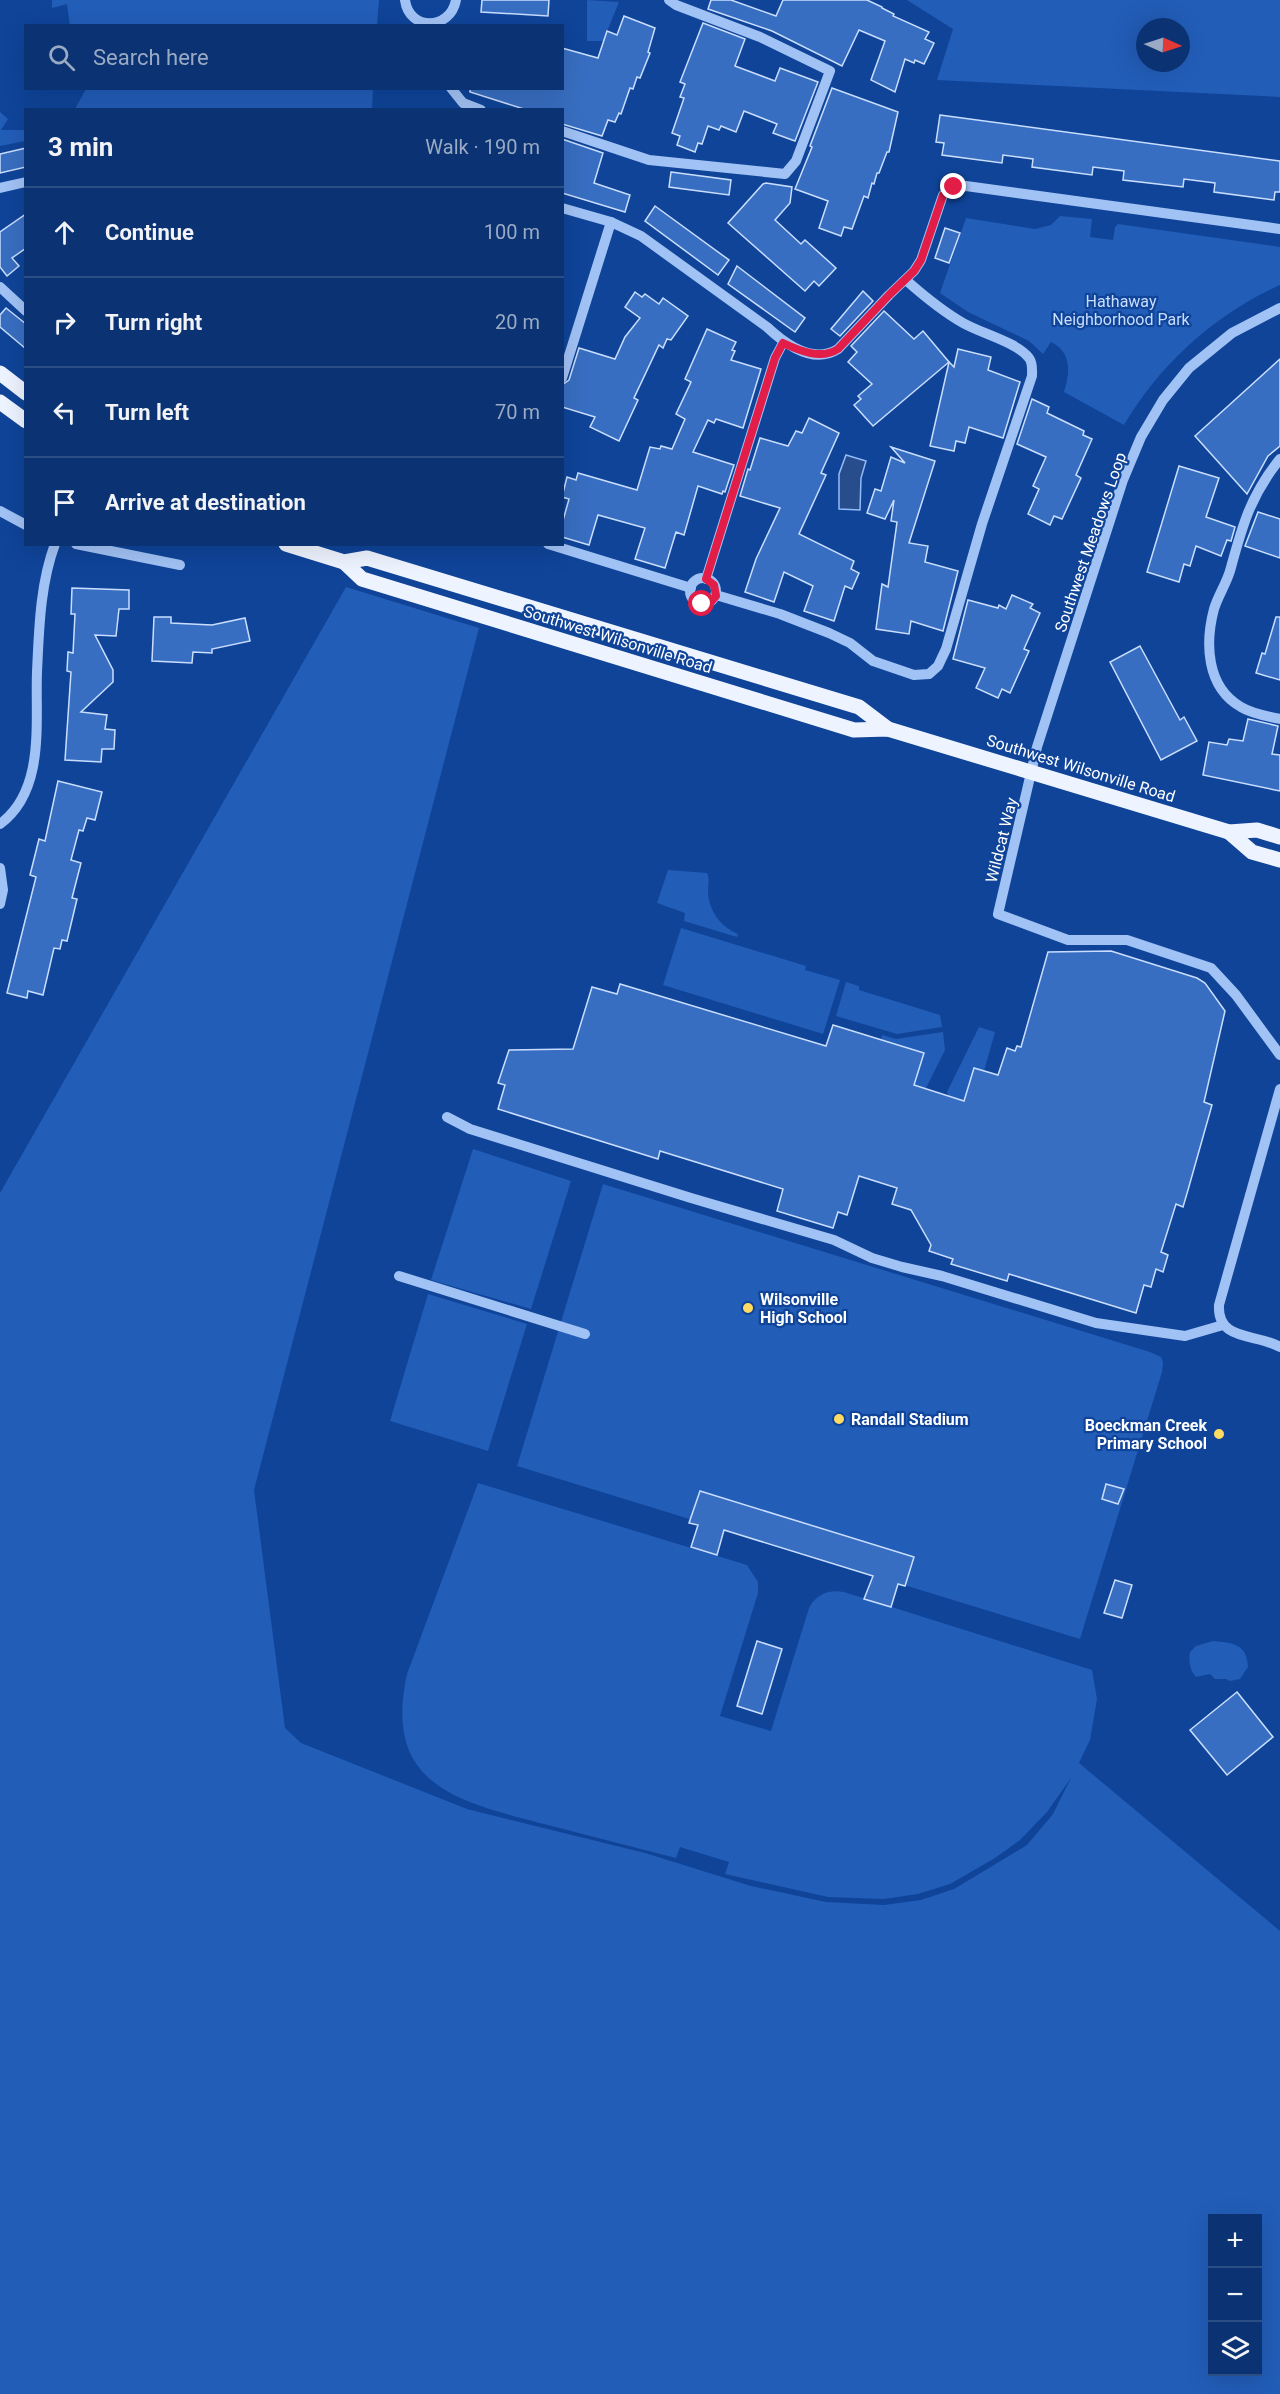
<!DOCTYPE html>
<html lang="en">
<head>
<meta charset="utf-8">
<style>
	body { margin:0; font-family:Roboto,sans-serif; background:#143b78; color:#f1f3f6 }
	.controls { position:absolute; right:18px; bottom:18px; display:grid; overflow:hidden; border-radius:0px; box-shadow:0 6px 24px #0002 }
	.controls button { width:54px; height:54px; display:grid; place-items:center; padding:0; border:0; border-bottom:2px solid #2b4e85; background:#0b3373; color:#f1f3f6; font:30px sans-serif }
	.compass { position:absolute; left:1136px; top:18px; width:54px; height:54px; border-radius:50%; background:#0b3373; box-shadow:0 6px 24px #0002; rotate:93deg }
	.stop { position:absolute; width:18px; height:18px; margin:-14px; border:4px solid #e11d48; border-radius:50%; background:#fff }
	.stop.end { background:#e11d48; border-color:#fff; box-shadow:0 2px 6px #0008 }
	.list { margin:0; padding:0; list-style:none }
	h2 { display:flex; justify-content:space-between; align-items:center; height:78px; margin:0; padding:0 24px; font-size:26px }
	h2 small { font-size:20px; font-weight:400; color:#9aaac4 }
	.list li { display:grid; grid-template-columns:39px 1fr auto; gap:18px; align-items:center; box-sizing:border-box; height:90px; padding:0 24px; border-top:2px solid #2b4e85 }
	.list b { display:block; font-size:22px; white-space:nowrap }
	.list em { font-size:20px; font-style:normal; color:#9aaac4 }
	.icon { flex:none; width:33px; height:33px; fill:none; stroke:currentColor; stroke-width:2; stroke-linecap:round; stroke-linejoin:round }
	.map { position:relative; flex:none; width:1280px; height:2394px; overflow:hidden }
	.search { position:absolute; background:#0b3373; box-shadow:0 6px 24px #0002; left:24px; top:24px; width:540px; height:66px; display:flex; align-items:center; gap:15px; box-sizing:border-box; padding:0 21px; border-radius:0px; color:#9aaac4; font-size:22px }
	.panel { position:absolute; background:#0b3373; box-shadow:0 6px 24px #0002; left:24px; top:108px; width:540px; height:438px; border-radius:0px }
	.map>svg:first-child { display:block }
	.green { fill:#225db8; fill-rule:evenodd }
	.water { fill:#274d8d; stroke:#92bcf8; stroke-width:1.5 }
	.building { fill:#386ec1; stroke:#c9defe; stroke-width:1.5 }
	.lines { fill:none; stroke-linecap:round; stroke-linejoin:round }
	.minor { stroke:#a1c2f5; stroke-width:10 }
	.major { stroke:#eef4ff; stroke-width:15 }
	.route { stroke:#e11d48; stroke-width:8 }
	.poi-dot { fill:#ffdb64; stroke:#0f4499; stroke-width:2 }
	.labels { text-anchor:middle; stroke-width:4.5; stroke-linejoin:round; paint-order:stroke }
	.park-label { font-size:16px; fill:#c9defe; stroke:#0f4499 }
	.street-label { font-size:16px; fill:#fff; stroke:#0f4499 }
	.poi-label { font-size:16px; font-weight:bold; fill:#fff; stroke:#0f4499; text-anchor:start }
</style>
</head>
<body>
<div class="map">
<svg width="1280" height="2394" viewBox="0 0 1280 2394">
	<rect width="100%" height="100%" fill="#0f4499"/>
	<g class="green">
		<polygon points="52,0 379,0 377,25 70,26 67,4 52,8"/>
		<polygon points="587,0 619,2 603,41 587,41"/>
		<path d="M907 0H1280V97L937 80 953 29ZM1145 27H1181V63H1145Z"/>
		<polygon points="86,89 86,88 373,89 372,109 75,109"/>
		<polygon points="0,112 8,119 1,130 25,130 25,141 0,146"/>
		<path d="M1060 216 1092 219 1090 237 1113 240 1115 227 1118 224 1280 247V285C1214 315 1161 363 1124 425L1064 392C1070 373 1072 352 1051 342L1043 354 1029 341 968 312 940 293 966 218 1035 229 1051 225Z"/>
		<path d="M346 587 479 628 254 1490 285 1728 301 1743 467 1809 645 1853 751 1886 826 1902 884 1905 921 1900 954 1889 1027 1845 1053 1814 1071 1778 1047 1812 1020 1840 995 1858 950 1884 918 1894 884 1899 828 1897 725 1874 729 1862 680 1847 676 1858C633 1847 590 1836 548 1825 460 1802 382 1787 407 1674L478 1483 747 1565 758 1582V1593L720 1716 771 1731 809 1608C816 1594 829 1589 844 1592L1092 1670 1097 1699 1090 1740 1079 1763 1280 1931V2394H0V1193ZM1212 2218H1258V2372H1212Z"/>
		<path d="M668 870 707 873C710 879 708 885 708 892 709 911 720 926 738 934L737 937 684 921 685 913 657 903Z"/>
		<polygon points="681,928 806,966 805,970 840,980 823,1034 663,985"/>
		<polygon points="846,982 859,986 859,990 940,1015 942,1027 897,1034 836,1016"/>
		<polygon points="979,1027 995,1032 984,1071 974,1069 959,1117 947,1092"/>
		<polygon points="943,1032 945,1050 923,1094 912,1091 924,1053 881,1040 882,1035 896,1039"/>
		<polygon points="473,1149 571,1181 531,1309 431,1280"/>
		<polygon points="603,1184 1150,1352 1161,1357 1163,1362 1162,1372 1080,1639 517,1466"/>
		<polygon points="428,1294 527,1324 488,1451 390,1421"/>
		<path d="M1213 1641C1232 1643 1247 1643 1248 1667L1240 1679 1230 1681 1226 1679H1215L1210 1674 1196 1677C1190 1671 1188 1660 1190 1652L1196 1646Z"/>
	</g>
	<polygon class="water" points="846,455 866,461 861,478 860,510 839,509 839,474"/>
	<g class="building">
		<polygon points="482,0 549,0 548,16 481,12"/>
		<polygon points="711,0 731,0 776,16 783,0 867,0 882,7 882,8 894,14 893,16 929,32 925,39 934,43 924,64 915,60 914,63 905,59 895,92 871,80 885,41 859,30 842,66 772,31 708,9"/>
		<polygon points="624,16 655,28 648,52 650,53 640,78 637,77 633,89 630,88 621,114 619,113 615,122 608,120 602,136 562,124 562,110 527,110 470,92 470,88 562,88 562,48 598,58 607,31 617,35"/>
		<polygon points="703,23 745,39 735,66 775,81 780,68 818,82 795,141 773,133 777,124 744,111 736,132 721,126 719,130 708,126 702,144 698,143 695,152 677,145 680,136 672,133 684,98 680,97 685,84 680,82"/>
		<polygon points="832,88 898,112 889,152 887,152 879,173 877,173 874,184 872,183 868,198 864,196 852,229 844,227 841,236 819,228 828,201 795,189 812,147 810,146"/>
		<polygon points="940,115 1280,161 1280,192 1275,192 1274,200 1214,192 1215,183 1184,179 1183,187 1123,180 1124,171 1093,167 1092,175 1032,167 1033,159 1003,155 1002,163 942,155 944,143 936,142"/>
		<polygon points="562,139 603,153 594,183 630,195 625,212 562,193"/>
		<polygon points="26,148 26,167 0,173 0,154"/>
		<polygon points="671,172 731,180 729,195 669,187"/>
		<polygon points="766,183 792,187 790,203 775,220 801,244 805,240 836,268 819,286 814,281 805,291 728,223 763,184"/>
		<polygon points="655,206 729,260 718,275 645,221"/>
		<polygon points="26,214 26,248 12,258 19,266 7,276 0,267 0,232"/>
		<polygon points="945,228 960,233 949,263 935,258"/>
		<polygon points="737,266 805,318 795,332 728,284"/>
		<polygon points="863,291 873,301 840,336 831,329"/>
		<polygon points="635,292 642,297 645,294 659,304 663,298 688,316 671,340 667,339 663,348 659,345 634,398 638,400 619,441 590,427 595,417 562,407 562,385 569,380 579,348 615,359 625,337 640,318 625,307"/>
		<polygon points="6,308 26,324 26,349 0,327 0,315"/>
		<polygon points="884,311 914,339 923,331 949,362 873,426 854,405 861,399 858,396 872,384 848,362 857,352 851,346"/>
		<polygon points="707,329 736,342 732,350 735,351 731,360 761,369 743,428 716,419 714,423 708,420 693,452 734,465 725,492 723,491 722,494 698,486 684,535 676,532 665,568 635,559 645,528 598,515 589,545 562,537 562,524 569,499 562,497 567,477 576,480 578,473 637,490 650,447 660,449 661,446 672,449 685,419 676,414 691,382 685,379"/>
		<polygon points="958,349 991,357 988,370 1020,382 1003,438 969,427 965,443 956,441 954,451 930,446 949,362 954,367"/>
		<polygon points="1280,359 1280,446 1268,456 1247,494 1195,436"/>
		<polygon points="1032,399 1049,407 1047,413 1084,431 1083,435 1092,439 1076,475 1081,478 1062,519 1054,516 1050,525 1028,514 1039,489 1033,486 1046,457 1017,444"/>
		<polygon points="809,418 839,433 821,473 826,475 799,534 854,561 851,569 859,573 852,589 845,586 834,621 804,611 813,586 784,572 774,602 745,592 756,559 780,508 740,496 748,469 750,470 760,438 788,446 796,431 802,433"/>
		<polygon points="891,447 935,461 909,543 928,546 925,562 958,571 943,631 911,621 909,634 876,629 882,584 888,587 897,522 891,521 894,500 885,519 867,513 875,489 881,491 891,457 905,463"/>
		<polygon points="1179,466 1219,478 1206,517 1235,527 1231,541 1227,540 1221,556 1196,546 1190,566 1184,564 1179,582 1147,572"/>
		<polygon points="1258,512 1280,519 1280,558 1245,546"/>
		<polygon points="72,588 129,590 129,609 119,609 116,636 95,635 113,670 113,682 81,712 107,715 105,729 115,730 114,749 102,749 101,762 65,760 71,672 67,671 68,652 73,653 75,614 71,614"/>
		<polygon points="1012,595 1033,604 1030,608 1040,613 1024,649 1029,651 1010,693 1002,689 998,698 976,688 985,668 953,659 968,600 998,608 999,605 1006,609"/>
		<polygon points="154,617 171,617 171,623 212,625 245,618 250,641 212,649 212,653 193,652 192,663 152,661"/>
		<polygon points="1276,617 1280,617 1280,680 1256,673 1262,653 1265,654"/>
		<polygon points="1140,646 1180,720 1184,717 1197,741 1161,760 1110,662"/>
		<polygon points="1248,719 1278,726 1272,754 1280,755 1280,791 1203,775 1209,742 1227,745 1229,739 1243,741"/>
		<polygon points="58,781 102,792 95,820 87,818 83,831 79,830 71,860 81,863 72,898 77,899 67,941 62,940 60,949 54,948 43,995 28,991 27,998 7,993 36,877 30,875 39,839 45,841"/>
		<polygon points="1111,951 1197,978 1205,983 1225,1011 1204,1102 1212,1105 1188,1190 1183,1207 1176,1204 1161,1252 1168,1255 1163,1272 1156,1269 1151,1287 1144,1285 1136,1313 1009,1274 1007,1281 951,1264 953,1259 929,1251 931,1245 911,1210 892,1204 897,1188 859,1176 847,1215 838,1212 833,1228 777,1211 783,1189 660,1151 658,1159 498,1109 505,1085 498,1083 509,1050 573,1049 592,987 617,994 620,984 826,1046 833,1025 924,1053 914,1085 964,1101 974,1068 998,1075 1007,1048 1015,1051 1017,1046 1021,1047 1048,952"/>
		<polygon points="1106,1484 1124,1489 1118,1504 1102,1499"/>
		<polygon points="700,1491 914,1557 905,1586 898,1584 891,1607 864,1599 873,1576 724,1530 717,1555 691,1547 698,1525 689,1523"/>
		<polygon points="1115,1580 1132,1585 1122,1618 1104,1613"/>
		<polygon points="757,1641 782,1649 762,1714 737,1706"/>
		<polygon points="1237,1692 1273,1737 1227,1775 1190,1730"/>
	</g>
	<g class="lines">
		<g class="minor">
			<path d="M405 0C409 31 450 31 456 0"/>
			<polyline points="451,88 463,103 481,110"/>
			<polyline points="562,131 649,160 785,174 796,161 830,71 760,37 676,5 669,0"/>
			<polyline points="0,188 26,182"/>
			<path d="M562 208 611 222 641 236 767 327C785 344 813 365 838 349L889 295 914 271 921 260 943 195 950 189 966 186 1280 229"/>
			<polyline points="0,287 26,311"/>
			<polyline points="1280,308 1232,333 1189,368 1163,400 1141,437 1123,480 1037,747 998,914 1068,940 1127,940 1211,968 1236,995 1280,1055"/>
			<polyline points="562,378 611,222"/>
			<path d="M1280 459C1250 496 1242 527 1230 571 1226 584 1218 596 1214 609 1205 643 1206 687 1241 707 1252 714 1267 716 1280 719"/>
			<polyline points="0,511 26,525"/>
			<polyline points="76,544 180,565"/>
			<polyline points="548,544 691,588"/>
			<circle cx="703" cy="591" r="13"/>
			<polyline points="706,579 775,358 783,343"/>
			<path d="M716 595 780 614 829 633 850 643 873 661 914 675 929 674 938 666 946 649 982 524 1032 376C1032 370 1033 363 1029 358 1017 342 980 333 963 323 942 311 924 296 907 281"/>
			<path d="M0 824C46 790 35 721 37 672 39 630 40 584 55 544"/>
			<polyline points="0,868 3,890 0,904"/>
			<path d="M1280 1089 1219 1305C1217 1342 1257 1333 1280 1347"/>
			<polyline points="447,1117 470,1129 691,1198 834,1240 872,1258 902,1267 942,1276 1096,1323 1185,1336 1223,1325"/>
			<polyline points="399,1276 585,1334"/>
		</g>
		<g class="major">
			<polyline points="0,373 26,393"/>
			<polyline points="0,402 26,421"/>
			<polyline points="286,544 344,562 367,558 859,707 888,729"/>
			<polyline points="344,562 362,579 854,730 888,729 1229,832 1257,830 1280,837"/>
			<polyline points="1229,832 1252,852 1280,860"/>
		</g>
	</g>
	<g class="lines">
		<path class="route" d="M702 604 711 602 716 596 714 585 706 579 775 358 783 343C800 351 821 360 838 349L889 295 914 271 921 260 943 195 954 187"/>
	</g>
	<g class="poi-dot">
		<circle cx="748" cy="1308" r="6"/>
		<circle cx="839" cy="1419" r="6"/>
		<circle cx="1219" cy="1434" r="6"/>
	</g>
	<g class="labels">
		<g class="park-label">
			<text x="1121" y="307">Hathaway<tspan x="1121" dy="18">Neighborhood Park</tspan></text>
		</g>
		<g class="street-label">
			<text transform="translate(1090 542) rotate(-71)" y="6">Southwest Meadows Loop</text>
			<text transform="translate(618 639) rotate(17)" y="6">Southwest Wilsonville Road</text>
			<text transform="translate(1081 768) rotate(17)" y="6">Southwest Wilsonville Road</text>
			<text transform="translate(1001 840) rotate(-76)" y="6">Wildcat Way</text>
		</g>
		<g class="poi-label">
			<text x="760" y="1305">Wilsonville<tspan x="760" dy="18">High School</tspan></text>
			<text x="851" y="1425">Randall Stadium</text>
			<text x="1207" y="1431" text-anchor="end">Boeckman Creek<tspan x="1207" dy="18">Primary School</tspan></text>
		</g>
	</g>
</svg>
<div class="controls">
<button>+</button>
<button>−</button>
<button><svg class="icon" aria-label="layers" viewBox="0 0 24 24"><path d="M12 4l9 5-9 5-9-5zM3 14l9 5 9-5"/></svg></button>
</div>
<svg class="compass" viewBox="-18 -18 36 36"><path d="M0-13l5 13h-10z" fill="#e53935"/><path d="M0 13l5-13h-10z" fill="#9aaac4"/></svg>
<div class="stop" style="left:702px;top:604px"></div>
<div class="stop end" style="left:954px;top:187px"></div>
<div class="search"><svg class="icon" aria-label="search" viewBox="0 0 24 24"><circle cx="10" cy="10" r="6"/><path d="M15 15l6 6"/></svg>Search here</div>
<section class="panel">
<h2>3 min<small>Walk · 190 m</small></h2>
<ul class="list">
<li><svg class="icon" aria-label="ahead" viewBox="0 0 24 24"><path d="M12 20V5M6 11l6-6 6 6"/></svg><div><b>Continue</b></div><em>100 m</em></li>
<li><svg class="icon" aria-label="right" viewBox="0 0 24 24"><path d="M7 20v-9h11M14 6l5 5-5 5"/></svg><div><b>Turn right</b></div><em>20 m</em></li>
<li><svg class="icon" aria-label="left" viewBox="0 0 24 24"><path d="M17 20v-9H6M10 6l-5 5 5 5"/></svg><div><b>Turn left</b></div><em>70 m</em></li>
<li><svg class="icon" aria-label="arrive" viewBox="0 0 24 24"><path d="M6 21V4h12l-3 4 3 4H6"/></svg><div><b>Arrive at destination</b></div></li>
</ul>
</section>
</div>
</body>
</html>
